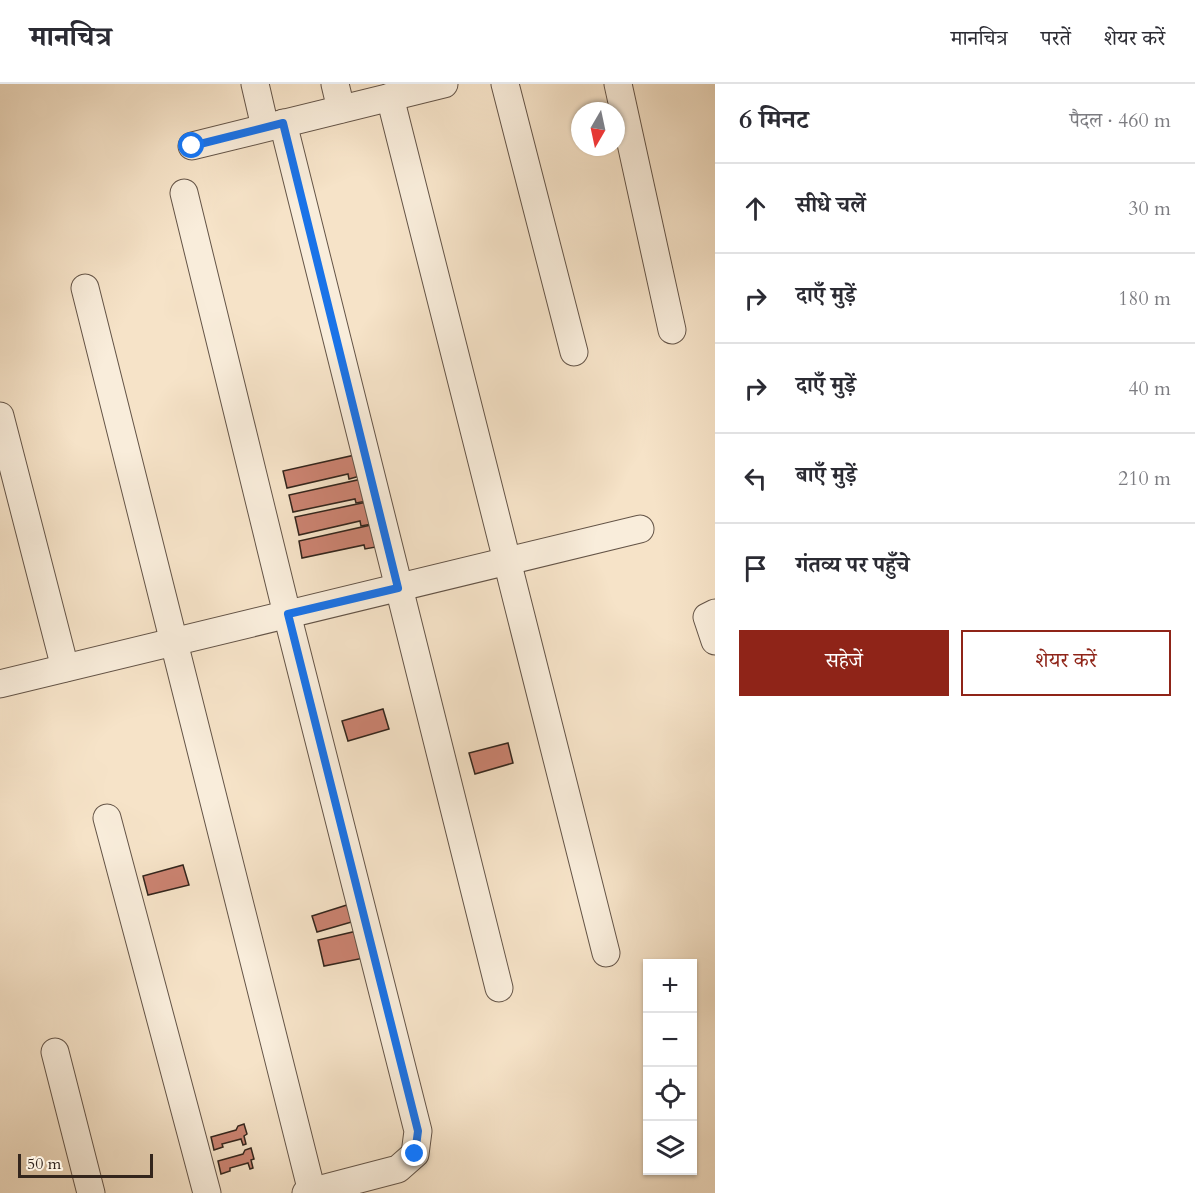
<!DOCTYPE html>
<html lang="hi">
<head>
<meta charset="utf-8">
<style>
	body { margin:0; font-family:Cardo,"Noto Serif Devanagari",serif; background:#f2f2f3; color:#2b2b33 }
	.controls { position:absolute; right:18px; bottom:18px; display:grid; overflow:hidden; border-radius:0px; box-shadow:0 2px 4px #0004 }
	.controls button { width:54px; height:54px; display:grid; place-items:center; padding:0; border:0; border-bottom:2px solid #e1e1e2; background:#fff; color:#2b2b33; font:30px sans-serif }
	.compass { position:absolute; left:571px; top:18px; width:54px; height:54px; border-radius:50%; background:#fff; box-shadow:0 2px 4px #0004; rotate:189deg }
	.scale { position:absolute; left:18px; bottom:15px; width:135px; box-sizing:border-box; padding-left:6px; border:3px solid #33251c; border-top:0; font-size:16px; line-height:21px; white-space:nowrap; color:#33251c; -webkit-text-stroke:4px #f9eddb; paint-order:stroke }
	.stop { position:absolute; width:18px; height:18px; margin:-14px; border:4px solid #1a73e8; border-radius:50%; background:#fff }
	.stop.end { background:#1a73e8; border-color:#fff; box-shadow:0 2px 6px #0008 }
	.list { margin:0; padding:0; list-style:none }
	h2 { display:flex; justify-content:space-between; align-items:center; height:78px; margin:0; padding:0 24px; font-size:26px }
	h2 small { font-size:20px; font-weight:400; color:#7c7c81 }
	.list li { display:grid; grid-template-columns:39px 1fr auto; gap:18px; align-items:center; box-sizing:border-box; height:90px; padding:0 24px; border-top:2px solid #e1e1e2 }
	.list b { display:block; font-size:22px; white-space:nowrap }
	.list em { font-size:20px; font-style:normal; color:#7c7c81 }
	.actions { display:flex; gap:12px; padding:18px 24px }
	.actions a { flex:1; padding:14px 0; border:2px solid #8f2418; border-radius:0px; text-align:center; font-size:21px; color:#8f2418 }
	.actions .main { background:#8f2418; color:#fff }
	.icon { flex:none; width:33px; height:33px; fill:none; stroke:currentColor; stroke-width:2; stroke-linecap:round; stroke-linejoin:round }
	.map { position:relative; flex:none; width:715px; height:1109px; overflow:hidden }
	header { display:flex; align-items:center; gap:36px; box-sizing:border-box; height:84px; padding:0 30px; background:#fff; border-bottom:2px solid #e1e1e2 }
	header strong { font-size:28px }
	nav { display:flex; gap:33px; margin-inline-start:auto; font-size:21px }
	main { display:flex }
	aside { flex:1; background:#fff }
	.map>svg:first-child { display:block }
	.building { fill:#cb8371; stroke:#33251c; stroke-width:1.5 }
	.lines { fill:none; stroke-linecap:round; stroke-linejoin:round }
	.minor-casing { stroke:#645447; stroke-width:29 }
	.minor { stroke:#f9eddb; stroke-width:27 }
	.route { stroke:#1a73e8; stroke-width:8 }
</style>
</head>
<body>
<header>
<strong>मानचित्र</strong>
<nav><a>मानचित्र</a><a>परतें</a><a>शेयर करें</a></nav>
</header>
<main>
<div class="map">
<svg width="715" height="1109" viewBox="0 0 715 1109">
	<rect width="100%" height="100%" fill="#f6e3c8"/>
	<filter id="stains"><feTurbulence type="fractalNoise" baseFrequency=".00333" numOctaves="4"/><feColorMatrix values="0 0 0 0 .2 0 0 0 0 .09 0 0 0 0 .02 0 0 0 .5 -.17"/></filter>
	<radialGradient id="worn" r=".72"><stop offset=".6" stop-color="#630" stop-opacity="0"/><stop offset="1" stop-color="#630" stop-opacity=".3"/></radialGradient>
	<g class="building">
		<polygon points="355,371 360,392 349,395 348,390 287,404 283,387"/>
		<polygon points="362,395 367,417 356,419 355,415 293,428 289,411"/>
		<polygon points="367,418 372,440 361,442 360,437 299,451 295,433"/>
		<polygon points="371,441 376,463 365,465 364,461 302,474 299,457"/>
		<polygon points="383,625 389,645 348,657 342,637"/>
		<polygon points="508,659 513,679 475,690 469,669"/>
		<polygon points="183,781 189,801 148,811 143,792"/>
		<polygon points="350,820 355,837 317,848 312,832"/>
		<polygon points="357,847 364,874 324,882 318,856"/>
		<polygon points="244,1040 247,1050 244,1052 246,1060 243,1061 241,1055 222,1060 223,1063 214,1066 211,1053 236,1046 238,1042"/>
		<polygon points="251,1064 254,1075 251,1076 253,1084 250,1085 248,1079 230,1084 230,1087 221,1090 218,1077 243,1070 245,1066"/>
	</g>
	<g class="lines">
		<defs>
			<g id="minor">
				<polyline points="255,0 265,43"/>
				<polyline points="335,0 341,25"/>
				<polyline points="505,0 574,268"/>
				<polyline points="618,0 672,246"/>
				<polyline points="390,13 606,869"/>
				<polyline points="283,39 499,904"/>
				<polyline points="192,62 444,0"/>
				<polyline points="184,109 287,530 418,1047 415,1070 398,1085 306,1109"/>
				<polyline points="85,204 312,1108"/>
				<polyline points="0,332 65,584"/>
				<polyline points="715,529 707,533 715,557"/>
				<polyline points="0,600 640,445"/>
				<polyline points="107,734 207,1109"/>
				<polyline points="55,968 91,1109"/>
			</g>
		</defs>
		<use href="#minor" class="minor-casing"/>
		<use href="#minor" class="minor"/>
	</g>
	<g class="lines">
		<polyline class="route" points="192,62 283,39 398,504 288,530 418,1047 415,1070"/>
	</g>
	<rect width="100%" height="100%" filter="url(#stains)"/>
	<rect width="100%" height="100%" fill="url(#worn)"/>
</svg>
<div class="controls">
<button>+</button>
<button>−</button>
<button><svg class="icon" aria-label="locate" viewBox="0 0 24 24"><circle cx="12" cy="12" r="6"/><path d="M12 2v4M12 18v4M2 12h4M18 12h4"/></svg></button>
<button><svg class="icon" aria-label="layers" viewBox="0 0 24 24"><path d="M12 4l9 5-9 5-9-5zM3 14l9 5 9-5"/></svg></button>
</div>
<svg class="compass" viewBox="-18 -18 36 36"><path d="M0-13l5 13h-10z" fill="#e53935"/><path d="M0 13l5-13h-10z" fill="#7c7c81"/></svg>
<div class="scale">50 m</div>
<div class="stop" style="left:192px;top:62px"></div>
<div class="stop end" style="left:415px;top:1070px"></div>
</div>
<aside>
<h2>6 मिनट<small>पैदल · 460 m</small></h2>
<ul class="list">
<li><svg class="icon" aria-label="ahead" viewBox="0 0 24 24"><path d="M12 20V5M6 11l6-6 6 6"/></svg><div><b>सीधे चलें</b></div><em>30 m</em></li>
<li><svg class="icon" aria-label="right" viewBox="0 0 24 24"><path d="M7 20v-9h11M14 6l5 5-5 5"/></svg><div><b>दाएँ मुड़ें</b></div><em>180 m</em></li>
<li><svg class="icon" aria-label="right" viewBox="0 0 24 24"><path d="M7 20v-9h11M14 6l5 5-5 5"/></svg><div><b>दाएँ मुड़ें</b></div><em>40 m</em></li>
<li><svg class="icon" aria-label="left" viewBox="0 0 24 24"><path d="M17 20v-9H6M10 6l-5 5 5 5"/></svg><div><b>बाएँ मुड़ें</b></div><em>210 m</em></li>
<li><svg class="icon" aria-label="arrive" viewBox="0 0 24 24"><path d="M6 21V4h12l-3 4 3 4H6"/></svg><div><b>गंतव्य पर पहुँचे</b></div></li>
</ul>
<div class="actions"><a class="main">सहेजें</a><a>शेयर करें</a></div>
</aside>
</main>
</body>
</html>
